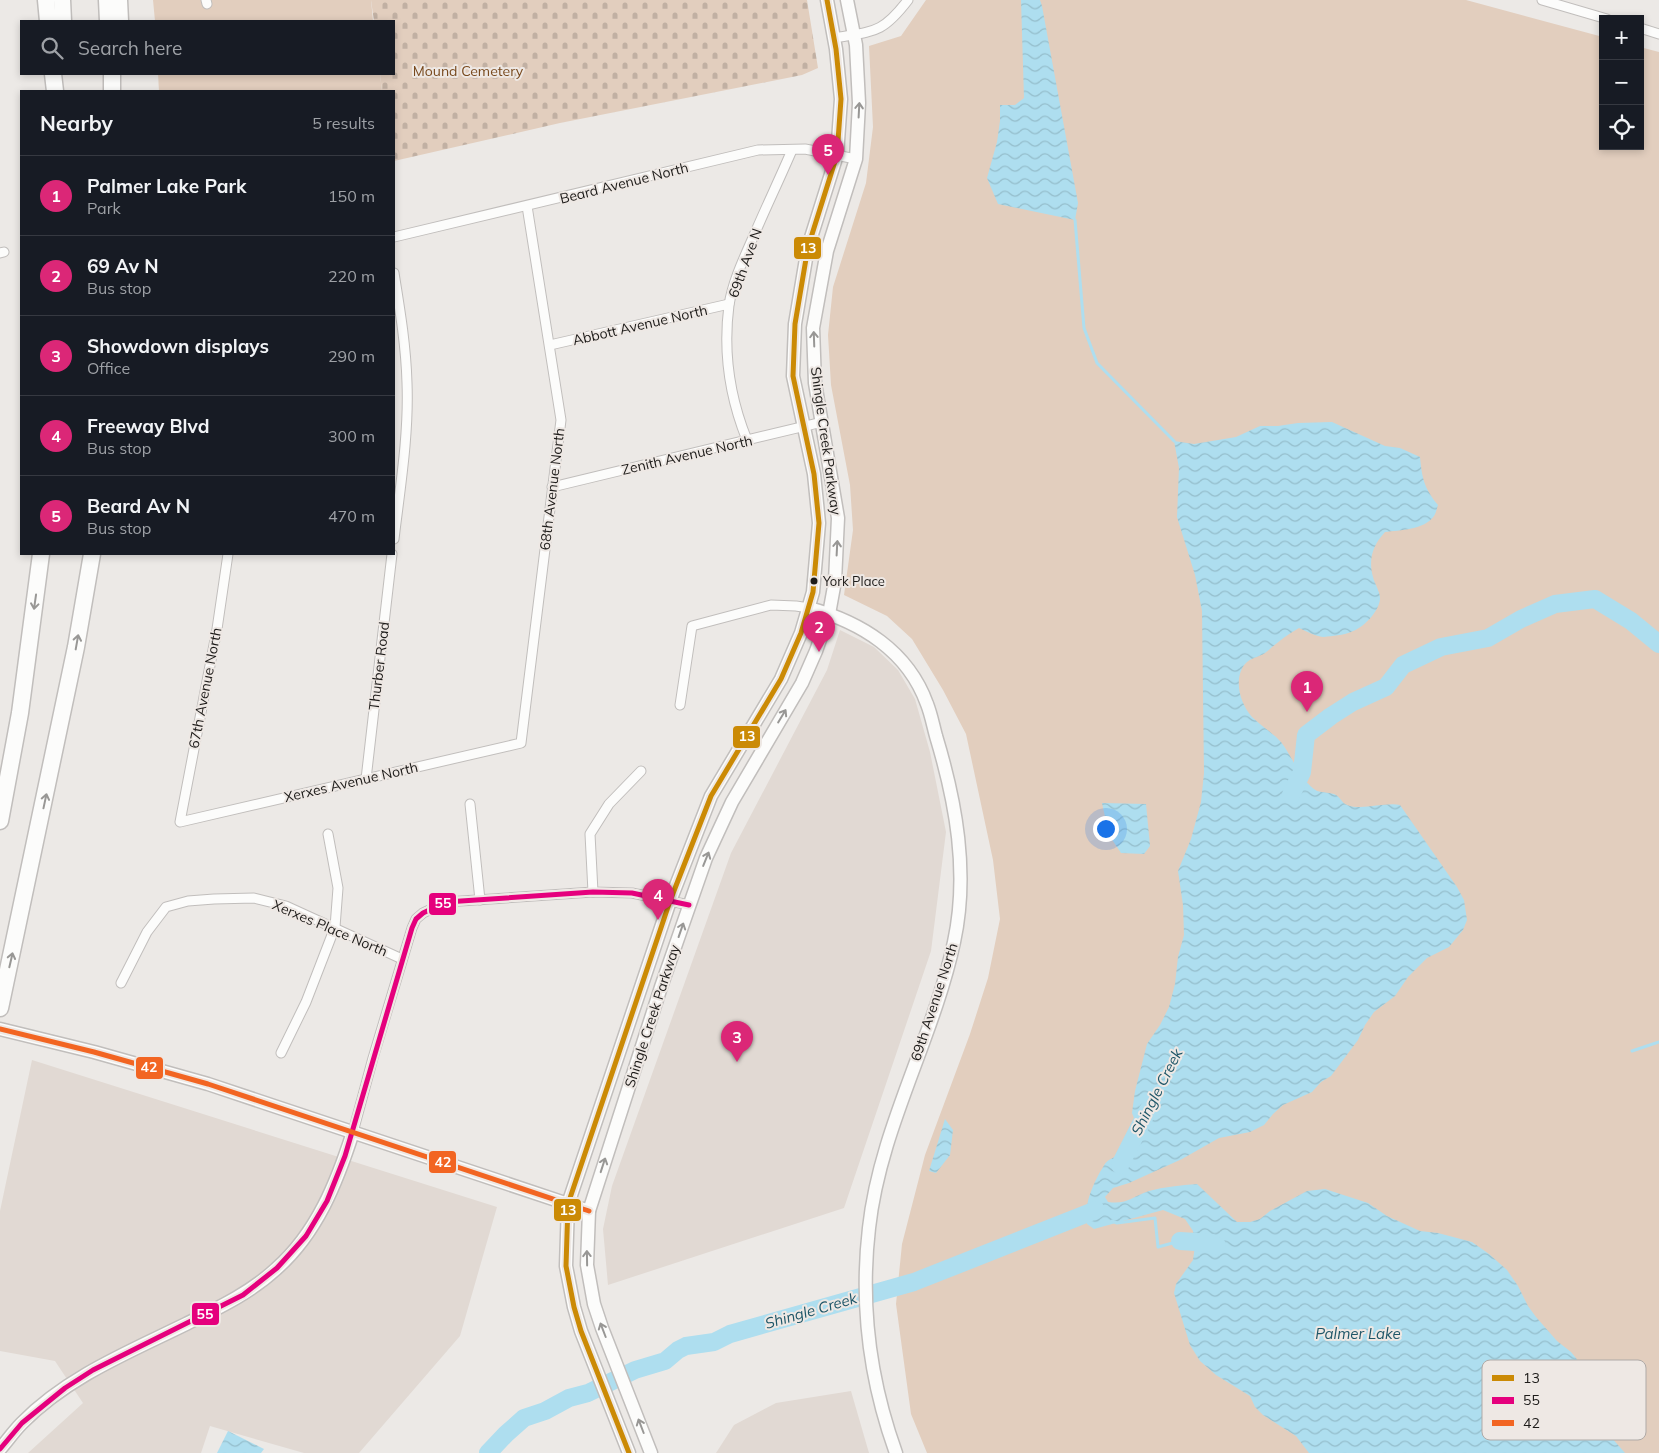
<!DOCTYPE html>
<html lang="en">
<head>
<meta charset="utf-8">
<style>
	body { margin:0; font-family:Mulish,sans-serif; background:#242831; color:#f1f3f6 }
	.controls { position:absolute; right:15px; top:15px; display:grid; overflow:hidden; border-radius:0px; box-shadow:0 2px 8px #0003 }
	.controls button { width:45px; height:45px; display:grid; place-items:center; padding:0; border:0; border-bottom:1px solid #363941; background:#171b24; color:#f1f3f6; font:25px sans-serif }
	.you { position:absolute; left:1105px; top:828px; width:18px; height:18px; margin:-12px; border:4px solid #fff; border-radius:50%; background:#1a73e8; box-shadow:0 0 0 8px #1a73e833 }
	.badge { display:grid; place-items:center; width:32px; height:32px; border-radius:50%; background:#db2777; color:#fff; font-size:16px; font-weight:700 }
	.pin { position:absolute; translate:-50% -41px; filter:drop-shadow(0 1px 2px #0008) }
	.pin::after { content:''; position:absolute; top:26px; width:18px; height:15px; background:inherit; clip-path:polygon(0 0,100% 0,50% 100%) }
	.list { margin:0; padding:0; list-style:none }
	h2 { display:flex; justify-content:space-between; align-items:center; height:65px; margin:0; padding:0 20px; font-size:21px }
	h2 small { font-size:16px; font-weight:400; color:#9ea1a6 }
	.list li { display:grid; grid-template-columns:32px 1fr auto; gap:15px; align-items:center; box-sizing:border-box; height:80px; padding:0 20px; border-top:1px solid #363941 }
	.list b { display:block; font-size:19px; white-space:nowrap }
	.list p { margin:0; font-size:16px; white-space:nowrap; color:#9ea1a6 }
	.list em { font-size:16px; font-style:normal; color:#9ea1a6 }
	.icon { flex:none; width:28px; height:28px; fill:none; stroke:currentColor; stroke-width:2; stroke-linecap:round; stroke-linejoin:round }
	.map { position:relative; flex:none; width:1659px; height:1453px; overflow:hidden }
	.search { position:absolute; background:#171b24; box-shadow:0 2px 8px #0003; left:20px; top:20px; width:375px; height:55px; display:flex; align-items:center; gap:12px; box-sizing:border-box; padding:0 18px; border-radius:0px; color:#9ea1a6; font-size:19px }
	.panel { position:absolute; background:#171b24; box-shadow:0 2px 8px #0003; left:20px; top:90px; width:375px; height:465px; border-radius:0px }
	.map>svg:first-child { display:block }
	.built { fill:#e1d9d3 }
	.cemetery { fill:url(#cemetery-stones) }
	.park { fill:#e2cebe }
	.water { fill:url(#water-waves) }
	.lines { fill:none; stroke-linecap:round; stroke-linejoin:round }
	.stream { stroke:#aedeef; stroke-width:3 }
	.river { stroke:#aedeef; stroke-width:18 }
	.street-casing { stroke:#c1bebc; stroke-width:11 }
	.secondary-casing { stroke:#c1bebc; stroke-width:15 }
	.highway-casing { stroke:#c1bebc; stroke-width:19 }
	.street { stroke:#fcfcfb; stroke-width:9 }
	.secondary { stroke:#fcfcfb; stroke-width:12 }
	.highway { stroke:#fcfcfb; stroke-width:16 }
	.bus-1-casing { stroke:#eee8e4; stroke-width:9 }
	.bus-2-casing { stroke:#eee8e4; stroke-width:9 }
	.bus-3-casing { stroke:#eee8e4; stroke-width:9 }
	.bus-1 { stroke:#cb8a05; stroke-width:5 }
	.bus-2 { stroke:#e5007d; stroke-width:5 }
	.bus-3 { stroke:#f26522; stroke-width:5 }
	.oneway { stroke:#989795 }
	.bus-dot { fill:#1d1b19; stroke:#eee8e4; stroke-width:2 }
	.labels { text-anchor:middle; stroke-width:4; stroke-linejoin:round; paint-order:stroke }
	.bus-label { font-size:13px; fill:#1d1b19; stroke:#eee8e4; text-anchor:start }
	.park-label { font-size:14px; fill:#78491d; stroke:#eee8e4 }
	.street-label { font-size:14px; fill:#1d1b19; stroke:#eee8e4 }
	.water-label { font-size:15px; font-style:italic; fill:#1e5668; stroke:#eee8e4 }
	.key { fill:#eee8e4; stroke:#afaaa7; stroke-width:1 }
	.key-label { font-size:14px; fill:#1d1b19 }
	.line-badge { stroke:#eee8e4; stroke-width:2 }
	.badge-label { font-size:14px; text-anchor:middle; font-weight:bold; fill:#fff }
</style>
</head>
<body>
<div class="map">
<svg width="1659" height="1453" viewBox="0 0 1659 1453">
	<defs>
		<pattern id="cemetery-stones" width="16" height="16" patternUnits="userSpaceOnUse" patternTransform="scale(1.25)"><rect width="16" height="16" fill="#e2cebe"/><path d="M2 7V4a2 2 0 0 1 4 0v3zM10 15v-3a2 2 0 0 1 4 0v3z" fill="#c1b0a3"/></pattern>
		<pattern id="water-waves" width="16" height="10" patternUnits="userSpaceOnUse" patternTransform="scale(1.25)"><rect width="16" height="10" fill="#aedeef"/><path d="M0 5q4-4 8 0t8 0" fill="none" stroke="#95becc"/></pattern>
	</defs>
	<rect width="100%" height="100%" fill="#ece9e6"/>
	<g class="built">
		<polygon points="840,630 874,647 898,670 915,699 930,752 946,832 931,951 844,1208 608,1285 603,1229 612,1186 731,853 827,670"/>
		<polygon points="32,1060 497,1207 460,1336 359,1453 304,1453 210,1426 201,1453 28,1453 83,1403 55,1361 0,1351 0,1211"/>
		<polygon points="851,1391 869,1453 716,1453 734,1425 776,1403"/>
	</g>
	<polygon class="cemetery" points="371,0 807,0 818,68 802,75 560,123 394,161 394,91 382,91 380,74 394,74 394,21 374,21"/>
	<g class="park">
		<polygon points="153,0 371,0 373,21 155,21"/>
		<polygon points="926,0 1466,0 1603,37 1603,146 1640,146 1640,47 1659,52 1659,1453 927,1453 911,1414 896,1304 902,1244 925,1155 970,1034 988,978 1000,919 993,860 966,734 943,690 912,639 887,616 844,595 853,530 850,485 831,385 828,335 833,287 866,183 873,127 869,46 901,36"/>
		<polygon points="158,74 380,74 382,91 159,91"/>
	</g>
	<g class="water">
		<polygon points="1021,0 1040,0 1042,6 1078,203 1075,220 998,204 987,178 997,142 1000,121 1000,105 1015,105 1024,98"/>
		<path d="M1332 422 1385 446 1400 448 1420 457C1422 478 1424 488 1438 505 1437 508 1436 513 1434 516 1424 530 1400 530 1385 532 1373 545 1368 559 1373 577 1375 585 1380 591 1380 599 1379 612 1363 628 1351 632 1344 635 1332 636 1324 637 1317 637 1306 631 1299 628 1286 635 1276 644 1265 653 1259 657 1250 658 1245 664 1233 679 1240 704 1252 717 1261 726 1273 733 1281 742 1292 756 1302 783 1317 791 1323 793 1331 792 1336 795 1340 797 1342 803 1347 805 1362 811 1384 802 1400 805L1457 887 1464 900 1467 920 1463 930 1449 947 1427 958 1408 977 1395 996 1374 1012 1365 1025 1358 1040 1331 1076 1321 1082 1312 1092 1283 1105 1273 1114 1264 1125 1250 1132 1219 1138 1182 1159 1129 1183 1113 1188 1105 1197 1108 1202C1127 1205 1133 1196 1149 1191 1164 1187 1181 1185 1197 1184L1237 1222H1250L1260 1219 1270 1211 1307 1191 1325 1189 1368 1203 1387 1216 1420 1231 1438 1233 1472 1242 1489 1254 1507 1270 1518 1286 1528 1306 1536 1317 1557 1341 1571 1352 1585 1369 1587 1398 1604 1429 1625 1453H1309L1296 1436 1263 1415 1255 1407 1250 1396 1216 1375 1200 1361 1190 1345 1174 1293 1176 1284 1193 1260 1195 1246 1193 1231 1185 1219 1163 1210 1094 1229 1087 1224C1084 1205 1091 1189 1100 1172 1103 1168 1105 1162 1109 1160 1125 1151 1129 1154 1138 1136L1136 1123 1132 1113 1135 1091 1147 1044 1160 1025 1169 1007 1175 984 1178 957 1184 935 1183 905 1178 871 1191 839 1201 802 1204 773 1202 611 1195 575 1177 517 1179 468 1174 441 1194 444 1236 437 1260 426H1278L1298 423Z"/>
		<polygon points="1102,803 1146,804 1150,846 1144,854 1121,853 1109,835"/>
		<polygon points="945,1119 953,1130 950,1155 936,1173 929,1171"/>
		<polygon points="228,1431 264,1449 261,1453 217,1453"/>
	</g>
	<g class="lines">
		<g class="stream">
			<polyline points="1075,220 1084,328 1097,363 1174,441"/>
			<polyline points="1632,1051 1659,1042"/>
			<polyline points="1112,1221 1117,1223 1155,1218 1158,1247 1180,1241"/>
		</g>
		<g class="river">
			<polyline points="1291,795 1302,772 1306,735 1331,716 1353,702 1386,687 1403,665 1441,647 1488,638 1521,619 1555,604 1595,599 1631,621 1659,644"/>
			<polyline points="1120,1165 1148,1110"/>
			<polyline points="1180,1241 1212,1243 1217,1246"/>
			<polyline points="488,1453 506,1434 524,1418 545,1411 569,1398 588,1393 635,1370 665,1361 678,1350 686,1346 714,1342 730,1334 914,1282 1096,1210"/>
		</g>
		<defs>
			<g id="street">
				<polyline points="206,0 207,4"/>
				<polyline points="1542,0 1607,19"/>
				<polyline points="1640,28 1659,34"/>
				<path d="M834 38C874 31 882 34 908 0"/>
				<polyline points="394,237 758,150 805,149 856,159"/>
				<polyline points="0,253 4,252"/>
				<path d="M394 273C400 310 406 346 407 383 409 435 400 488 394 539"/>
				<polyline points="550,345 729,304"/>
				<path d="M747 440C730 398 723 351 729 305 733 280 745 256 755 233 767 205 780 178 792 150"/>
				<polyline points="552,487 822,422"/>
				<polyline points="228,554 217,629 180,822 521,743 561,420 527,206"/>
				<polyline points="680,705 692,626 771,605 796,606 809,608"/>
				<polyline points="366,779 392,554"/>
				<polyline points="470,804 480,900"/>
				<polyline points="593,892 590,834 609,804 641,771"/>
				<polyline points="121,983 147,932 166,907 188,901 214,899 254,898 286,906 402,959"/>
				<polyline points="281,1053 306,1002 335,927 338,888 328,834"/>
				<polyline points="353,1132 373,1058 412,928 416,919 423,913 446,902 593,892 632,893 689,905"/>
			</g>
			<g id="secondary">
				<path d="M809 608C861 622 908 651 927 704 931 714 933 725 936 736 956 802 969 873 954 942 933 1040 880 1128 869 1228 860 1305 870 1381 896 1453"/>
				<polyline points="0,1029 94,1052 208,1084 589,1211"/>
				<path d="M0 1449C7 1441 14 1431 22 1423 67 1377 129 1352 186 1324 218 1308 250 1293 276 1269 317 1233 337 1182 353 1132"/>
				<polyline points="629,1453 581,1331 574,1307 566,1266 568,1204 670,901 711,796 781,679 801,633 813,592 819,523 814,474 793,376 795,324 808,247 837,155 841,99 836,49 827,0"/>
				<polyline points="651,1453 602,1328 594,1304 587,1265 589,1211 661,987 706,858 732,802 802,683 816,651 829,614 835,581 838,518 815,383 813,328 827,251 856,159 859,103 856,45 847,0"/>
			</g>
			<g id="highway">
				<polyline points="46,0 48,21"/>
				<polyline points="62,0 63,21"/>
				<polyline points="107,0 108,21"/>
				<polyline points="119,0 120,21"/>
				<polyline points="53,74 55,91"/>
				<polyline points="112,74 112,91"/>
				<polyline points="0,821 20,713 41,554"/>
				<polyline points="0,1008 76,647 92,554"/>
			</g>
		</defs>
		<use href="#street" class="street-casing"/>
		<use href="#secondary" class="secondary-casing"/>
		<use href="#highway" class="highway-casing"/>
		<use href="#street" class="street"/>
		<use href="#secondary" class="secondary"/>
		<use href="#highway" class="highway"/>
		<defs>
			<polyline id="bus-1" points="629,1453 581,1331 574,1307 566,1266 568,1204 670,901 711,796 781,679 801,633 813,592 819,523 814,474 793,376 795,324 808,247 837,155 841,99 836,49 827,0"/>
			<polyline id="bus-2" points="0,1449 22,1423 65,1388 93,1370 243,1295 277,1268 306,1236 327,1201 345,1156 412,928 416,919 423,913 446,902 593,892 632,893 689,905"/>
			<polyline id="bus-3" points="0,1029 94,1052 208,1084 589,1211"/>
		</defs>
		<use href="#bus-1" class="bus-1-casing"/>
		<use href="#bus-2" class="bus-2-casing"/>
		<use href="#bus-3" class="bus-3-casing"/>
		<use href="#bus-1" class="bus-1"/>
		<use href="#bus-2" class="bus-2"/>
		<use href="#bus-3" class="bus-3"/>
	</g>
	<defs><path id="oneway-shaft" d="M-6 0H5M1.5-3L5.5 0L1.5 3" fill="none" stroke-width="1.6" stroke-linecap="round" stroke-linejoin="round" transform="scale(1.25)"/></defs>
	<g class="oneway">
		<use href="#oneway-shaft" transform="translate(859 110) rotate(-87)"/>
		<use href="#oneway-shaft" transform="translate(814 339) rotate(-92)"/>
		<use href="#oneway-shaft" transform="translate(837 548) rotate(-87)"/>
		<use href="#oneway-shaft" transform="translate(35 602) rotate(98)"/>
		<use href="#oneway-shaft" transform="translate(77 642) rotate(-80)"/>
		<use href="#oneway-shaft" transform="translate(782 716) rotate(-59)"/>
		<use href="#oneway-shaft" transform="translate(45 801) rotate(-78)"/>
		<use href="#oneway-shaft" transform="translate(706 859) rotate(-68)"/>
		<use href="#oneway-shaft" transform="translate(681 930) rotate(-71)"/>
		<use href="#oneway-shaft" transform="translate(11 960) rotate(-77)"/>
		<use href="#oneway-shaft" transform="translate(603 1165) rotate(-72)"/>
		<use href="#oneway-shaft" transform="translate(587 1258) rotate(-91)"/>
		<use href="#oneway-shaft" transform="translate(603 1330) rotate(-111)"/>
		<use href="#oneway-shaft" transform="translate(641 1426) rotate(-111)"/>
	</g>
	<circle class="bus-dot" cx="814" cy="581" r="4.5"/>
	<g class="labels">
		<g class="bus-label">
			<text x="823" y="586">York Place</text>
		</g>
		<g class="park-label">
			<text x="468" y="76">Mound Cemetery</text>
		</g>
		<g class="street-label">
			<text transform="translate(624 183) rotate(-14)" y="5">Beard Avenue North</text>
			<text transform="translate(745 263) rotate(-70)" y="5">69th Ave N</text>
			<text transform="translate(640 325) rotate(-13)" y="5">Abbott Avenue North</text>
			<text transform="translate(826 441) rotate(82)" y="5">Shingle Creek Parkway</text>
			<text transform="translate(687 455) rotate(-13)" y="5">Zenith Avenue North</text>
			<text transform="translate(552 489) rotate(-83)" y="5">68th Avenue North</text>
			<text transform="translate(379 666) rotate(-83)" y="5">Thurber Road</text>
			<text transform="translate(205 688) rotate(-79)" y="5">67th Avenue North</text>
			<text transform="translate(351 782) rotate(-13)" y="5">Xerxes Avenue North</text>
			<text transform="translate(330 928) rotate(23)" y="5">Xerxes Place North</text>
			<text transform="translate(934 1002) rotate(-72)" y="5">69th Avenue North</text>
			<text transform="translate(652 1016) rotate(-72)" y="5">Shingle Creek Parkway</text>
		</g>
		<g class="water-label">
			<text transform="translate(1157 1092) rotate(-63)" y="5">Shingle Creek</text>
			<text transform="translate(811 1311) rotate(-16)" y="5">Shingle Creek</text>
			<text x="1358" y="1339">Palmer Lake</text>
		</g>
	</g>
	<rect x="1482" y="1360" width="164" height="80" rx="8" class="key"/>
	<rect x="1492" y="1375" width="22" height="6" fill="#cb8a05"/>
	<rect x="1492" y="1397" width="22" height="7" fill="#e5007d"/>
	<rect x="1492" y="1420" width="22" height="6" fill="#f26522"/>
	<g class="key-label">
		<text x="1523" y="1383">13</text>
		<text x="1523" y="1405">55</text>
		<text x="1523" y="1428">42</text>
	</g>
	<g class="line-badge">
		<rect x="793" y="236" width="29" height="24" rx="5" fill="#cb8a05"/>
		<rect x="732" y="725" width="29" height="24" rx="5" fill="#cb8a05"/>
		<rect x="428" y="892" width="29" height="24" rx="5" fill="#e5007d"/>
		<rect x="135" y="1056" width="29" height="24" rx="5" fill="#f26522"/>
		<rect x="428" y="1150" width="29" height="24" rx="5" fill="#f26522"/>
		<rect x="553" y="1198" width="29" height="24" rx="5" fill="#cb8a05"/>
		<rect x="191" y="1302" width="29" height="24" rx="5" fill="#e5007d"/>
	</g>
	<g class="badge-label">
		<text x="808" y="253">13</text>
		<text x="747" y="741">13</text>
		<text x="443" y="908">55</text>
		<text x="149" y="1072">42</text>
		<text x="443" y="1167">42</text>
		<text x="568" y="1215">13</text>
		<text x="205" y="1319">55</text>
	</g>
</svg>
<div class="controls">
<button>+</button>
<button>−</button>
<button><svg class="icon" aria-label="locate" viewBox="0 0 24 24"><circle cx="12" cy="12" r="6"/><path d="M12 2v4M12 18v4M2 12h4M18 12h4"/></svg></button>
</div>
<div class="you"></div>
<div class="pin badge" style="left:1307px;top:712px">1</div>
<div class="pin badge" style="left:819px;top:652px">2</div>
<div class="pin badge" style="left:737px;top:1062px">3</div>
<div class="pin badge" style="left:658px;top:920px">4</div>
<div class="pin badge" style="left:828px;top:175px">5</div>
<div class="search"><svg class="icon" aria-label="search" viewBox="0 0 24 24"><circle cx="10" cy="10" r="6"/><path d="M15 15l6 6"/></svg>Search here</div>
<section class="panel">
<h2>Nearby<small>5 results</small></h2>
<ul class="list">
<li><span class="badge">1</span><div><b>Palmer Lake Park</b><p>Park</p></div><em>150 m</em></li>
<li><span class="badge">2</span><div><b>69 Av N</b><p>Bus stop</p></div><em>220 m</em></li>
<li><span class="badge">3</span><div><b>Showdown displays</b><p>Office</p></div><em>290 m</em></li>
<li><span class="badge">4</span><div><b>Freeway Blvd</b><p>Bus stop</p></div><em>300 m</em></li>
<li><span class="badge">5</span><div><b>Beard Av N</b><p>Bus stop</p></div><em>470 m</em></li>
</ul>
</section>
</div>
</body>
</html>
